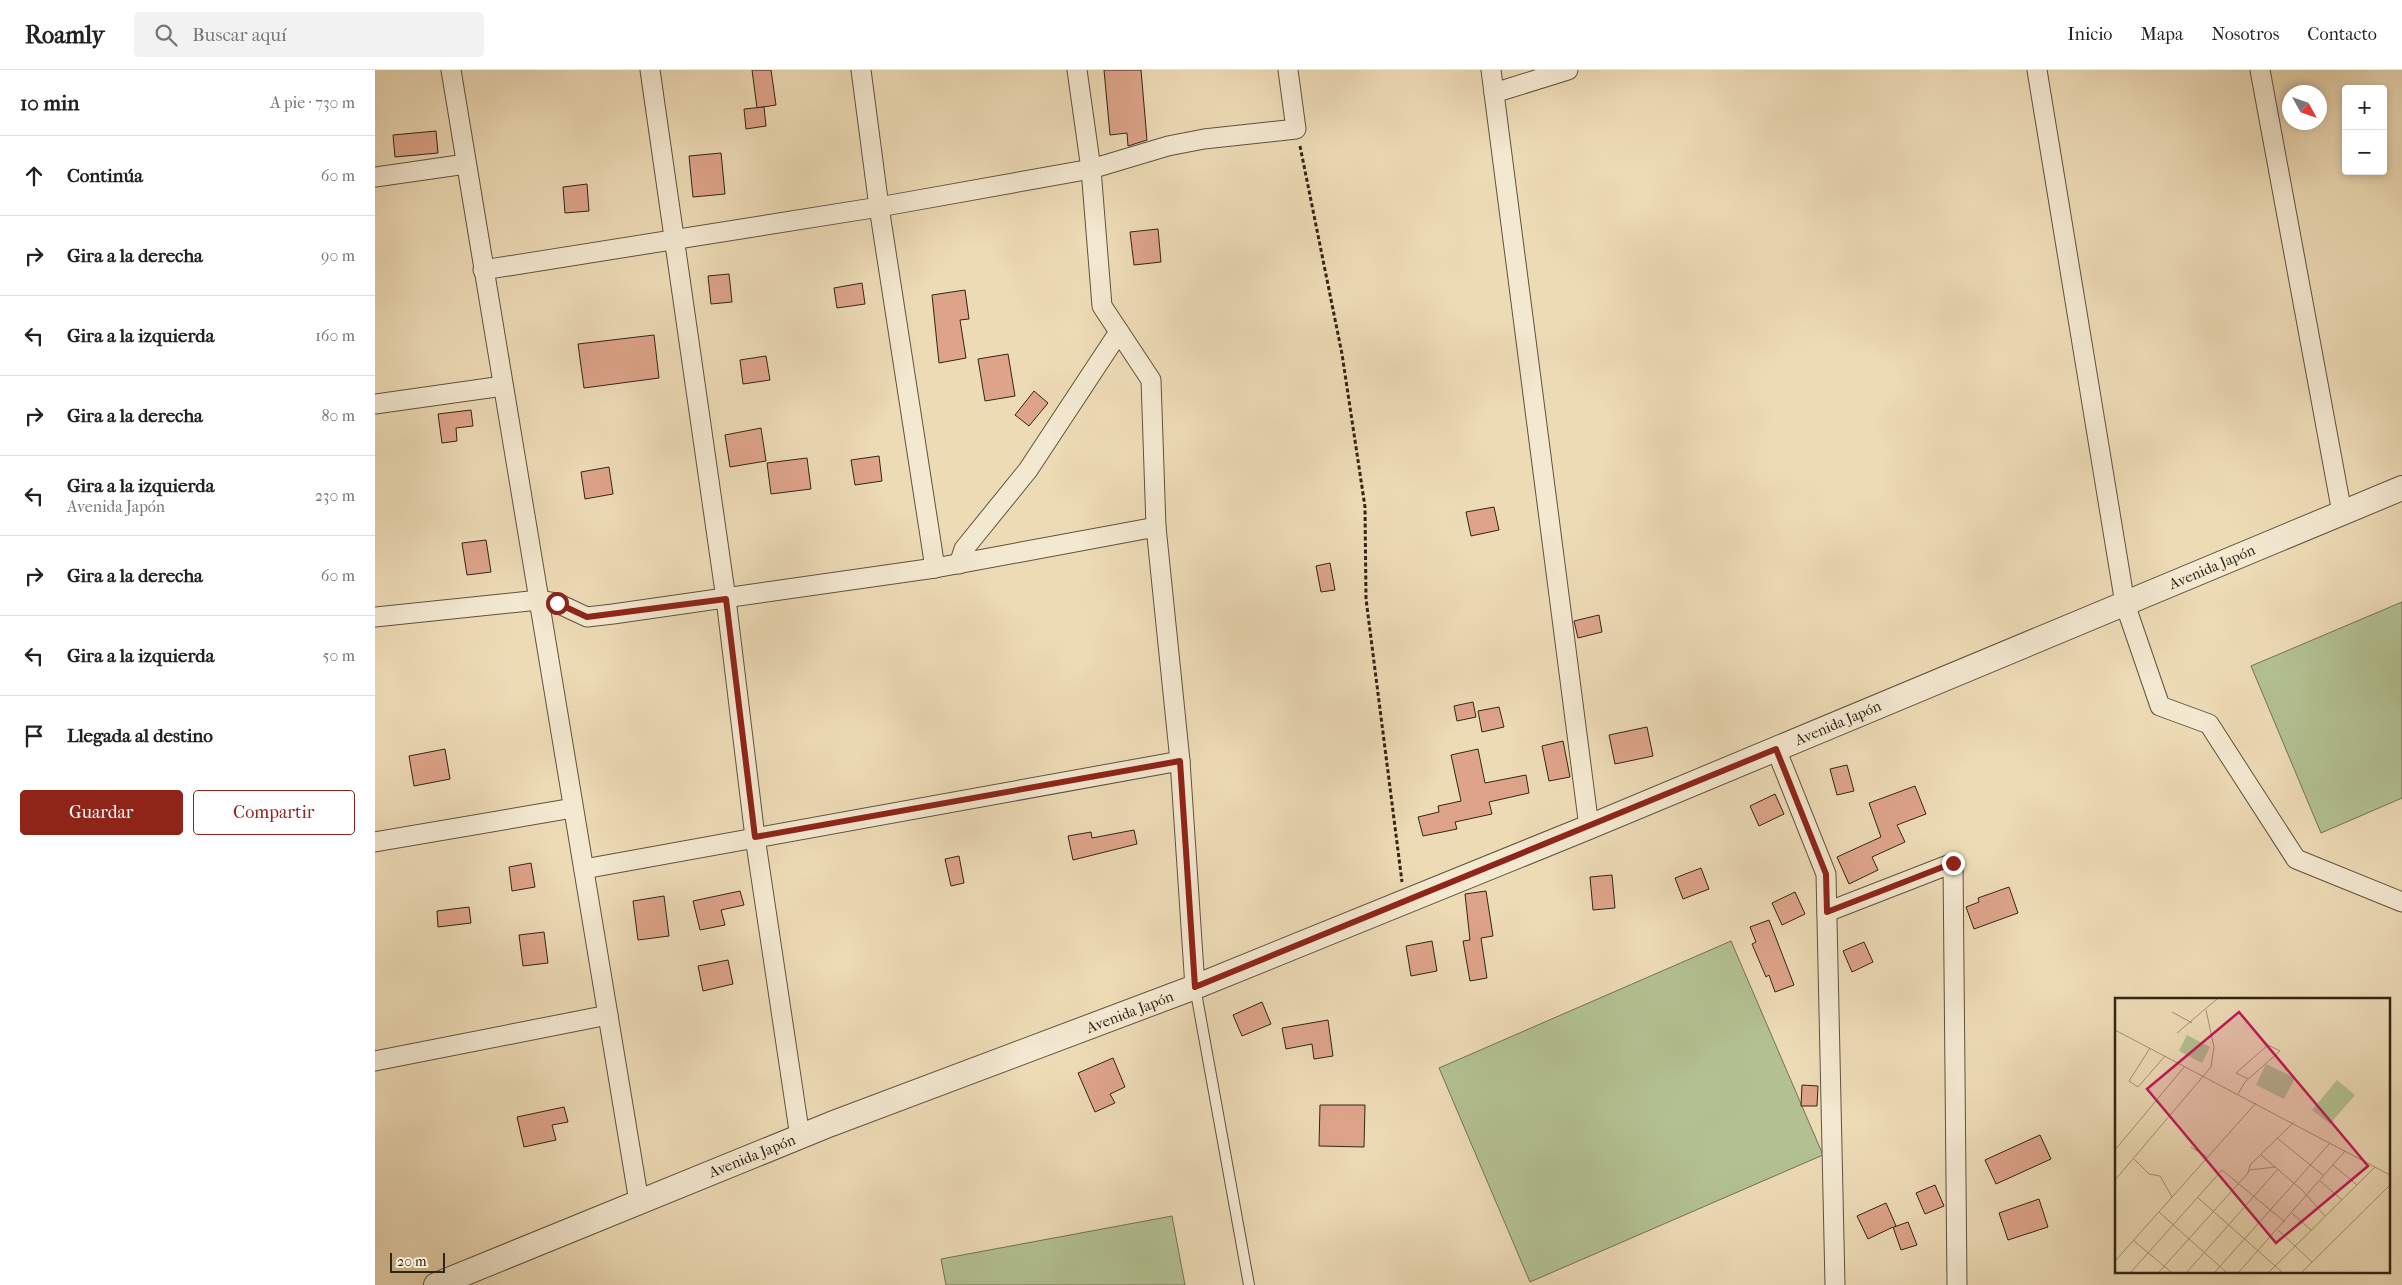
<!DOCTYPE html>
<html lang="es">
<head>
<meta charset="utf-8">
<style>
	body { margin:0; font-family:"IM FELL French Canon",serif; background:#f2f2f2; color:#222 }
	.controls { position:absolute; right:15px; top:15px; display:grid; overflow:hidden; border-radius:5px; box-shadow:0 2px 8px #0003 }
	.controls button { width:45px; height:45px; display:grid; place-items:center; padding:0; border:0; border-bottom:1px solid #e0e0e0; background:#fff; color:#222; font:25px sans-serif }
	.compass { position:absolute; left:1907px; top:15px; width:45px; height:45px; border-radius:50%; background:#fff; box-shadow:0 2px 8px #0003; rotate:130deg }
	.scale { position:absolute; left:15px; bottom:12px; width:55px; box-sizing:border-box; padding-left:5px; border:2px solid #312515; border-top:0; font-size:14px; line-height:18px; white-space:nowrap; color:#312515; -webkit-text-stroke:4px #f3e8d0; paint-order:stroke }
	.stop { position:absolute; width:15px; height:15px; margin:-11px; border:4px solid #8f2418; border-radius:50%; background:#fff }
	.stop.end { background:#8f2418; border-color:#fff; box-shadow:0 1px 5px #0008 }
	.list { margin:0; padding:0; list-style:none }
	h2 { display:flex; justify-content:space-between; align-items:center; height:65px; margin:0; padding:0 20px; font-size:21px }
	h2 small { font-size:16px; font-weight:400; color:#767676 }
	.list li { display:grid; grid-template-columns:32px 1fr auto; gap:15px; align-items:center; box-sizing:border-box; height:80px; padding:0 20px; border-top:1px solid #e0e0e0 }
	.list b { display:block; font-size:19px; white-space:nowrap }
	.list p { margin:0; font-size:16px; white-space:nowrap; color:#767676 }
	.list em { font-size:16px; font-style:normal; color:#767676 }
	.actions { display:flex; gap:10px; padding:15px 20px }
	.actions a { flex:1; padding:11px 0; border:1px solid #8f2418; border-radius:5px; text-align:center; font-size:18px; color:#8f2418 }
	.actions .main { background:#8f2418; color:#fff }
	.icon { flex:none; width:28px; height:28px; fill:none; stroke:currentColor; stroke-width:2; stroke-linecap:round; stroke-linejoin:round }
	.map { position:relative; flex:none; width:2027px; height:1215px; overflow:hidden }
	header { display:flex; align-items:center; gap:30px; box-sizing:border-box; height:70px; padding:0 25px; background:#fff; border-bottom:1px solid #e0e0e0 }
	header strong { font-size:24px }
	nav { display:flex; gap:28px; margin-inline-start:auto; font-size:18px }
	.search { width:350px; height:45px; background:#f2f2f2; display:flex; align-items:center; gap:12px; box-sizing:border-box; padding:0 18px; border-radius:5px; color:#767676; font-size:19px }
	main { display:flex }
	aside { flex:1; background:#fff }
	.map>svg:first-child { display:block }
	.green { fill:#b3c192; stroke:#727354 }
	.building { fill:#dea48a; stroke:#312515 }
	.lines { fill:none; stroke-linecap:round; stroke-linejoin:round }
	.service-casing { stroke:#60523d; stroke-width:12 }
	.minor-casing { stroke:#60523d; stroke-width:21 }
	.tertiary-casing { stroke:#60523d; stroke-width:26 }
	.path { stroke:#312515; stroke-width:3; stroke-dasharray:4 2.5; stroke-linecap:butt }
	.service { stroke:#f3e8d0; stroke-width:10 }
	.minor { stroke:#f3e8d0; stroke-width:19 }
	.tertiary { stroke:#f3e8d0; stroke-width:24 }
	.route { stroke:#8f2418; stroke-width:6 }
	.labels { text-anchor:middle; stroke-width:5; stroke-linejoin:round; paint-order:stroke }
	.street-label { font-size:15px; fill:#312515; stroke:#f3e8d0 }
	.inset-road { fill:none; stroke:#a29276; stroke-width:1 }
	.view { fill:#c2185b; fill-opacity:0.15; stroke:#c2185b; stroke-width:2.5 }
	.inset-edge { fill:none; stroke:#312515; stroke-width:2.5 }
</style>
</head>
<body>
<header>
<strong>Roamly</strong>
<div class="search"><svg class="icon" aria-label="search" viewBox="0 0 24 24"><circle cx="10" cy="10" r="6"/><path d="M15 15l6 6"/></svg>Buscar aquí</div>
<nav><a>Inicio</a><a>Mapa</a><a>Nosotros</a><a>Contacto</a></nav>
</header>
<main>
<aside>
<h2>10 min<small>A pie · 730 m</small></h2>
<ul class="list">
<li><svg class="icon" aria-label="ahead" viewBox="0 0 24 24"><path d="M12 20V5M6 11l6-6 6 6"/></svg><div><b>Continúa</b></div><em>60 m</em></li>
<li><svg class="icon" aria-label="right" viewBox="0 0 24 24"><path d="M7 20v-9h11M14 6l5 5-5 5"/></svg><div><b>Gira a la derecha</b></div><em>90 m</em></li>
<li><svg class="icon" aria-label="left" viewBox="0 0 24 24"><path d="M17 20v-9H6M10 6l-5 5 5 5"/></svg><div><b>Gira a la izquierda</b></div><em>160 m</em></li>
<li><svg class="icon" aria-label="right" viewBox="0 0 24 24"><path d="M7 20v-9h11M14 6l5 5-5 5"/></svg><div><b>Gira a la derecha</b></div><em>80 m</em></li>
<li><svg class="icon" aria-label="left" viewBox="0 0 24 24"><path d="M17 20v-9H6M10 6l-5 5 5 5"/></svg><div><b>Gira a la izquierda</b><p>Avenida Japón</p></div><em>230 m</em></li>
<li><svg class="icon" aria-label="right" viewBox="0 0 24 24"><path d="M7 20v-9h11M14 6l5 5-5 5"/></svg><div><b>Gira a la derecha</b></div><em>60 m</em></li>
<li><svg class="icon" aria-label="left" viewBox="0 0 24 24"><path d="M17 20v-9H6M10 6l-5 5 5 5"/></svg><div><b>Gira a la izquierda</b></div><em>50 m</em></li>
<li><svg class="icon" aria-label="arrive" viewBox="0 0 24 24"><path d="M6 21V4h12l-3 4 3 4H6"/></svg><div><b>Llegada al destino</b></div></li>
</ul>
<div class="actions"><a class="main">Guardar</a><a>Compartir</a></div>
</aside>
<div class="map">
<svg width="2027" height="1215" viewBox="0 0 2027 1215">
	<rect width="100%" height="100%" fill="#eddbb6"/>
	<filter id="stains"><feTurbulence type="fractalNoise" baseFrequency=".004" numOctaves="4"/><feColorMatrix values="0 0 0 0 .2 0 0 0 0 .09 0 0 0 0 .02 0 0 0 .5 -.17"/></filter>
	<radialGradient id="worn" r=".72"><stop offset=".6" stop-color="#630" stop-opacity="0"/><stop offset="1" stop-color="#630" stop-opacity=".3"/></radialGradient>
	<g class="green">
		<polygon points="2027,532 2027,728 1946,763 1876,596"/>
		<polygon points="1356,871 1448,1085 1155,1212 1064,998"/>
		<polygon points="797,1146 810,1215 571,1215 566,1189"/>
	</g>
	<g class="building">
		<polygon points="377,0 396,0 401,35 382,38"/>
		<polygon points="729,0 766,0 772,70 753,76 752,63 735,65"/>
		<polygon points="389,37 391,56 371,59 369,39"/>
		<polygon points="61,61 63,83 20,87 18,65"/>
		<polygon points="346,83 350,124 318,127 314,86"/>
		<polygon points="212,114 214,141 190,143 188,117"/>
		<polygon points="783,159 786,192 759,195 755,162"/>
		<polygon points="354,204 357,232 336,234 333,206"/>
		<polygon points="487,213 490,234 462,238 459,218"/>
		<polygon points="590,220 594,249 585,250 591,288 564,293 557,225"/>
		<polygon points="279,265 284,308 209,318 203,274"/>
		<polygon points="633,284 640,326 610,331 603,289"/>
		<polygon points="391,286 395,310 368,314 365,290"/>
		<polygon points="659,321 673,333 654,356 640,345"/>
		<polygon points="96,340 98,356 81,358 82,371 67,373 63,344"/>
		<polygon points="386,358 391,391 355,397 350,365"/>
		<polygon points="504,386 507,411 480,415 476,390"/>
		<polygon points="432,388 436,419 396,424 392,393"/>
		<polygon points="234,397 238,424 210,429 206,402"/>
		<polygon points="1119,437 1124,460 1096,466 1091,442"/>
		<polygon points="111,470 116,502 92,505 87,473"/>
		<polygon points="955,493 960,520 946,522 941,496"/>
		<polygon points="1224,545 1227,562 1203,568 1199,551"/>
		<polygon points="1098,632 1101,647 1082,651 1079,636"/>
		<polygon points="1124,637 1129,657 1107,662 1103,641"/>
		<polygon points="1272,657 1278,686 1240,694 1234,665"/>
		<polygon points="1188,671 1195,707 1174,711 1167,676"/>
		<polygon points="70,679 75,709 39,716 34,686"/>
		<polygon points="1103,679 1110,713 1151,705 1154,723 1114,732 1117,744 1080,752 1082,759 1048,766 1043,747 1064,742 1063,736 1086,731 1076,685"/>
		<polygon points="1472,695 1479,721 1462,725 1455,699"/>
		<polygon points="1540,716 1551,744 1522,755 1530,772 1497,787 1503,800 1474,814 1462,787 1506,767 1494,733"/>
		<polygon points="1400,724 1409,744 1384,756 1375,736"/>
		<polygon points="759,760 762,774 698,790 693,766 716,762 717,768"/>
		<polygon points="584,786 589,813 576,816 570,789"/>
		<polygon points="156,793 160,817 137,821 134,797"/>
		<polygon points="1326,798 1334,819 1308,829 1300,808"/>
		<polygon points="1237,805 1240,838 1218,840 1215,807"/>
		<polygon points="1634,817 1643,843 1599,859 1591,837 1604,832 1603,828"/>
		<polygon points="365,821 369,835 346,840 350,855 325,860 318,831"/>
		<polygon points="1111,821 1118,866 1106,868 1112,908 1095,911 1088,871 1095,870 1090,824"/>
		<polygon points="1420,822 1430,844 1407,855 1397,833"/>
		<polygon points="289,826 294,866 263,870 258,831"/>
		<polygon points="94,837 96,853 63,857 62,841"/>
		<polygon points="1394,850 1419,915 1400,922 1394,905 1391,907 1377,874 1381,872 1375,857"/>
		<polygon points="169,862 173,893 148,896 144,865"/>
		<polygon points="1057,871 1062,901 1036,906 1031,876"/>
		<polygon points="1489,872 1498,892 1477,902 1468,881"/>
		<polygon points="353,890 358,914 328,921 323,896"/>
		<polygon points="887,932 896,954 867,966 858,945"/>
		<polygon points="953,950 958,986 939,989 937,974 911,979 907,958"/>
		<polygon points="738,988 750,1017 735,1024 740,1033 720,1042 703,1003"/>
		<polygon points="1427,1015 1443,1016 1442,1036 1426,1036"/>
		<polygon points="945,1035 990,1035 989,1077 944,1076"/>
		<polygon points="189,1037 193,1052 177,1055 181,1070 149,1077 142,1047"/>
		<polygon points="1665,1065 1676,1089 1621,1114 1610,1090"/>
		<polygon points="1560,1115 1569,1136 1550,1144 1541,1123"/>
		<polygon points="1664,1129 1673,1157 1633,1170 1624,1143"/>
		<polygon points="1511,1133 1521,1156 1519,1157 1533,1152 1542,1175 1526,1180 1518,1157 1493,1169 1482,1146"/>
	</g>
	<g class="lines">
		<defs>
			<polyline id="service" points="820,917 874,1215"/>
			<g id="minor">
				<polyline points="76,0 264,1132"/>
				<polyline points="275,0 351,529 380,767 425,1067"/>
				<polyline points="486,0 504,137 560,498"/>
				<polyline points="702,0 716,99 727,236 776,310 781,457 805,691 820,917"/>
				<polyline points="1116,0 1214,757"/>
				<polyline points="1662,0 1750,534 1785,636 1834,654 1921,789 2027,832"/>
				<polyline points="1885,0 1967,443"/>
				<polyline points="1119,23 1193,0"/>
				<polyline points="0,107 91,94"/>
				<polyline points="108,200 504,137 716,99 793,76 829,69 921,59 913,0"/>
				<polyline points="0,334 128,316"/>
				<polyline points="584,494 589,479 653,400 744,262"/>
				<polyline points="0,547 164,530 182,533 212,547 238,544 560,498 781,457"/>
				<polyline points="1401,679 1451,804 1460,1215"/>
				<polyline points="0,772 198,738"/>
				<polyline points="209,799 805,691"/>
				<polyline points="1452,842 1578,793 1582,1215"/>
				<polyline points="0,991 233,945"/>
			</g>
			<polyline id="tertiary" points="61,1215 456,1054 820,917 1214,757 2027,418"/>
		</defs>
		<use href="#service" class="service-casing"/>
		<use href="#minor" class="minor-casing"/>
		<use href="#tertiary" class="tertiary-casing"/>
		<polyline class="path" points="925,76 967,284 990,437 991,529 1027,812"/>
		<use href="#service" class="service"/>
		<use href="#minor" class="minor"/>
		<use href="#tertiary" class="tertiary"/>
	</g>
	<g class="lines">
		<polyline class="route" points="182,533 212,547 351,529 380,767 805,691 820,917 1401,679 1451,804 1452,842 1578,793"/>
	</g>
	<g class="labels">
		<g class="street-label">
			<text transform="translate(1837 497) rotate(-23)" y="5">Avenida Japón</text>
			<text transform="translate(1463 653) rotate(-23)" y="5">Avenida Japón</text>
			<text transform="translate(755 942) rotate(-21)" y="5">Avenida Japón</text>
			<text transform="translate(377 1086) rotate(-22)" y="5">Avenida Japón</text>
		</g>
	</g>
	<g transform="translate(1740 928)">
		<rect width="275" height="275" fill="#eddbb6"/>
		<path d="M72 37 95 49 87 65 64 53ZM151 66 180 80 169 101 141 87ZM222 82 240 97 215 126 197 112Z" fill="#b3c192"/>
		<path class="inset-road" d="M57 14 77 25M0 32 275 177M62 35 102 1M35 50 14 83 23 89 50 58M123 96 130 84 165 53 153 47 121 75 133 81M162 140 209 178M76 149 92 159M0 152 70 68M146 157 187 192 210 218M19 161 34 176 45 178 57 199M218 167 242 187M134 172 161 169M0 182 96 69 99 49 91 12M205 183 227 202M82 199 167 274M44 214 111 274M177 215 196 232M163 232 197 264M18 242 56 274M0 263 141 105M16 274 107 172 170 224M44 274 133 175 135 167 179 124M72 274 163 171M100 274 215 145M124 274 230 153M154 274 260 169M187 274 275 187"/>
		<path class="view" d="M124 14 253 168 161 245 32 91Z"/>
		<rect width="275" height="275" class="inset-edge"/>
	</g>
	<rect width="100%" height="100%" filter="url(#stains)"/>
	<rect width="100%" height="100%" fill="url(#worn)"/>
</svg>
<div class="controls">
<button>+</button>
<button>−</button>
</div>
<svg class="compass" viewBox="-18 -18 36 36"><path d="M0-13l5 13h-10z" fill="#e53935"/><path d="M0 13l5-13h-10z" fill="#767676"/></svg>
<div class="scale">20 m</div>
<div class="stop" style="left:182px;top:533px"></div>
<div class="stop end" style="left:1578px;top:793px"></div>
</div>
</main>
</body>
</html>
